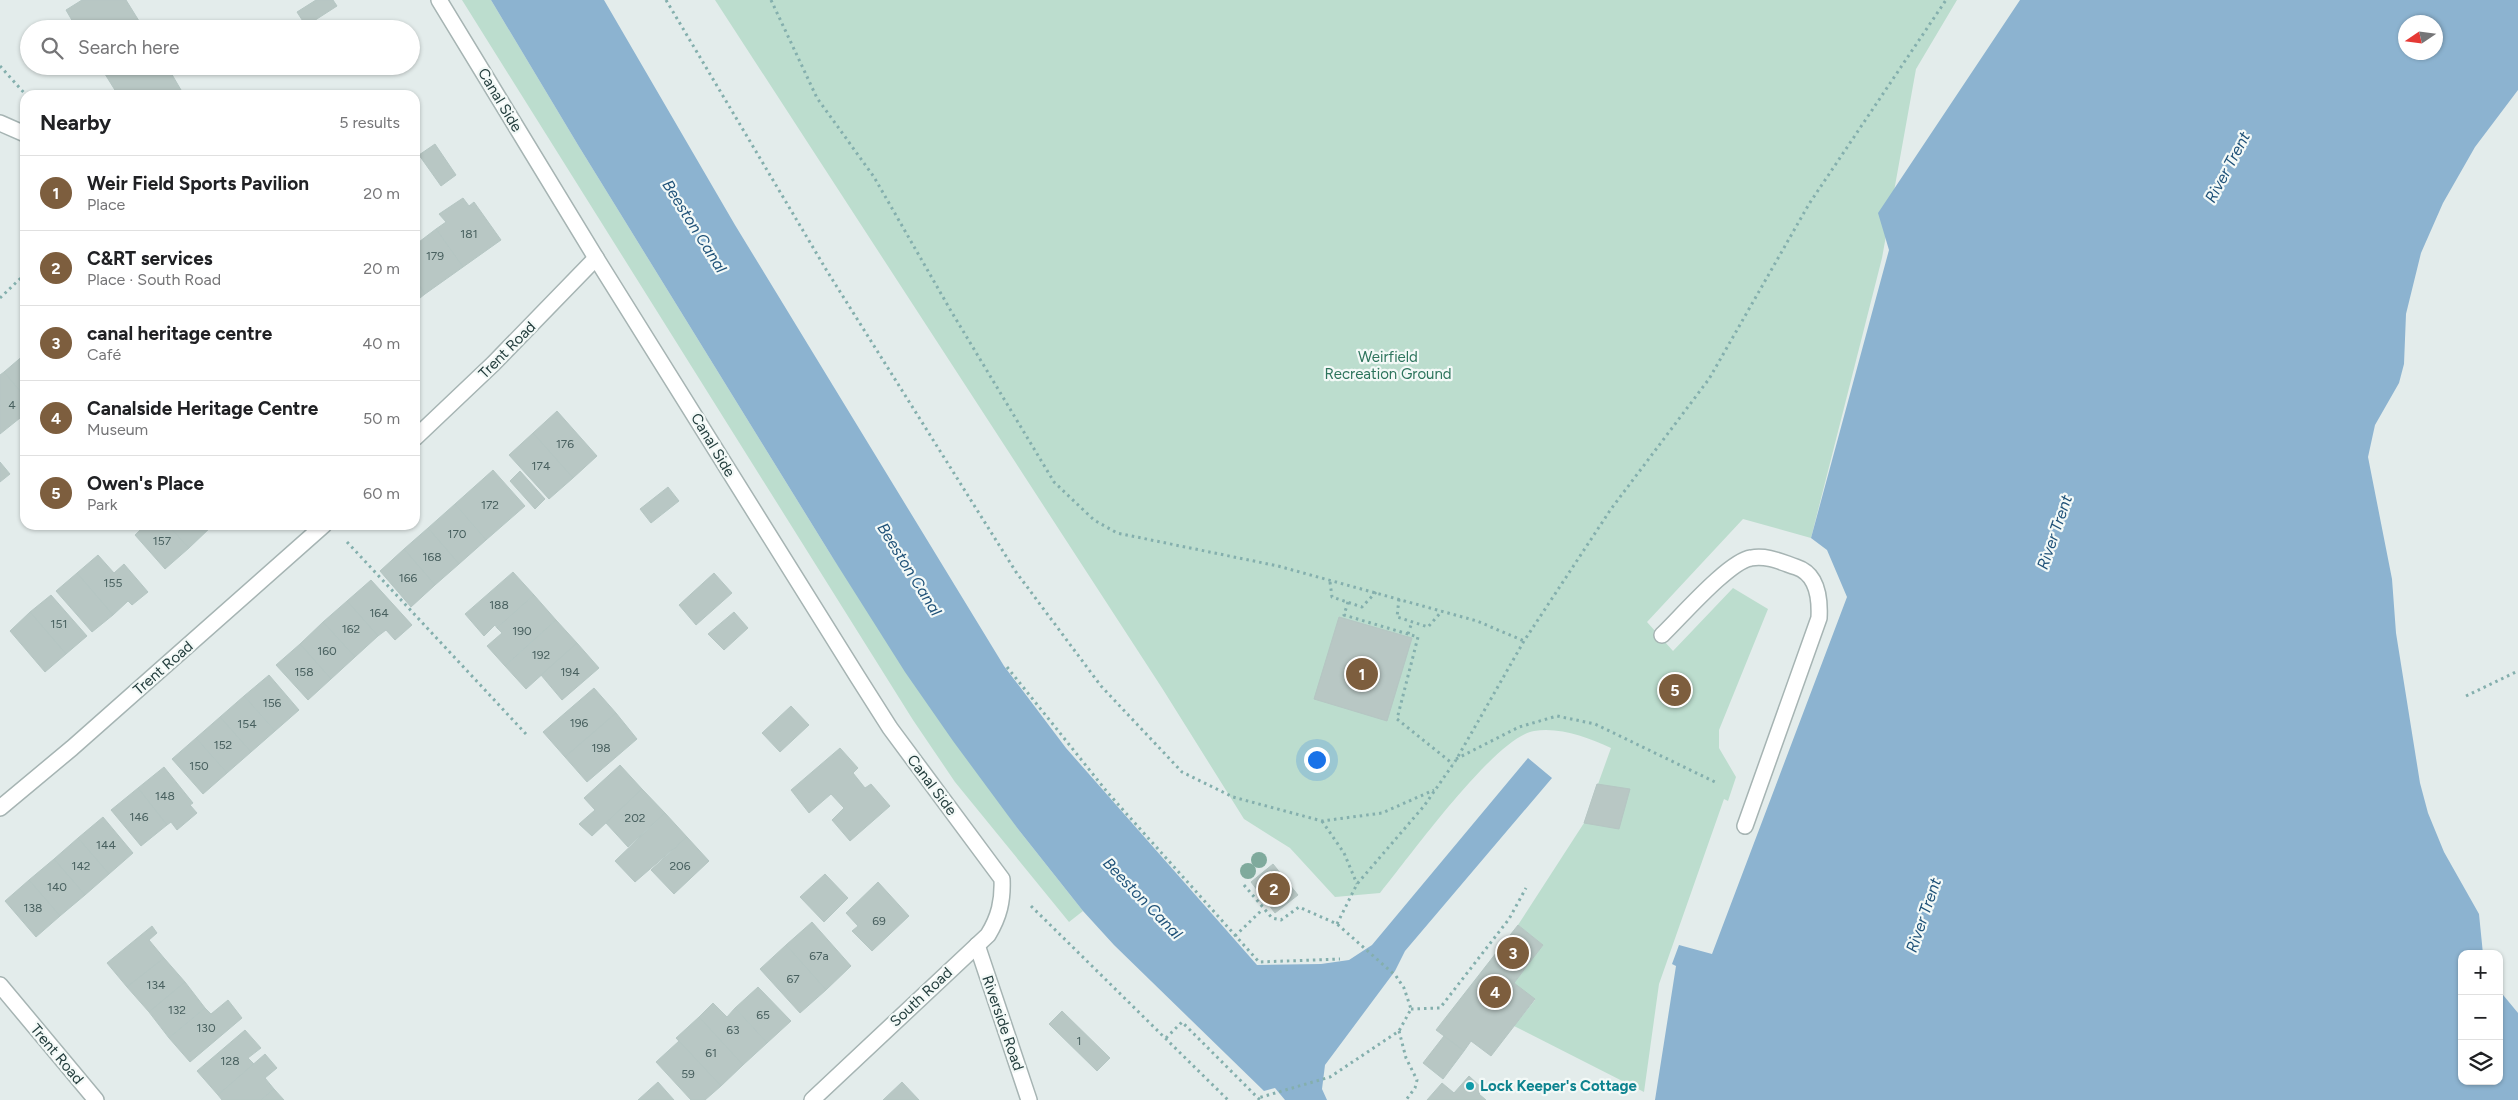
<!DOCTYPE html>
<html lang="en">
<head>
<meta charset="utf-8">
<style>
	body { margin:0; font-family:Figtree,sans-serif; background:#f2f2f2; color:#202124 }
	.controls { position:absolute; right:15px; bottom:15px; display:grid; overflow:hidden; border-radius:10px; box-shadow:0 1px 4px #0004 }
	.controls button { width:45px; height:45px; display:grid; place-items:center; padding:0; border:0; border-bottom:1px solid #e0e0e0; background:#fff; color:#202124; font:25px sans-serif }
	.compass { position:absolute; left:2398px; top:15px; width:45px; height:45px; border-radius:50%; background:#fff; box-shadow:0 1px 4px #0004; rotate:257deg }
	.you { position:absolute; left:1316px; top:759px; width:18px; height:18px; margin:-12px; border:4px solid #fff; border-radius:50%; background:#1a73e8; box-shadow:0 0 0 8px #1a73e833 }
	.badge { display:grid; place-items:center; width:32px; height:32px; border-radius:50%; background:#7d5e3e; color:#fff; font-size:16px; font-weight:700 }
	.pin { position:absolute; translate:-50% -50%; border:2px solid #fff; box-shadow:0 1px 5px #0006 }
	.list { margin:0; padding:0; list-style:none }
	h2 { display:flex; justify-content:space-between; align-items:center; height:65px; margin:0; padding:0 20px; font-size:21px }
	h2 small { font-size:16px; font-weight:400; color:#757577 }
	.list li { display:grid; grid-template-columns:32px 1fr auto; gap:15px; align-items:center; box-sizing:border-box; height:75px; padding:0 20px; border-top:1px solid #e0e0e0 }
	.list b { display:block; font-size:19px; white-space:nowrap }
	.list p { margin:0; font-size:16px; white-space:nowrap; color:#757577 }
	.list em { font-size:16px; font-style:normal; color:#757577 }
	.icon { flex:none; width:28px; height:28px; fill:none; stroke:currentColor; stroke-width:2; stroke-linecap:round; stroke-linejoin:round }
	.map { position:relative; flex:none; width:2518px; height:1100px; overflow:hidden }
	.search { position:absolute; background:#fff; box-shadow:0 1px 4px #0004; left:20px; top:20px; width:400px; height:55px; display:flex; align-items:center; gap:12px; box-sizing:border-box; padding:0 18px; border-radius:28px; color:#757577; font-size:19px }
	.panel { position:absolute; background:#fff; box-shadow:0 1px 4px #0004; left:20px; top:90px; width:400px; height:440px; border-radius:15px }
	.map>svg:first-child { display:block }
	.green { fill:#bcddce }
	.water { fill:#8cb3d0; fill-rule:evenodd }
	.building { fill:#b8c7c4; stroke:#b5c6c3 }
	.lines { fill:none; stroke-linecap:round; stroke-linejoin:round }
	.minor-casing { stroke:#a6b4b3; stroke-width:18 }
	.path { stroke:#84afad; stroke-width:3; stroke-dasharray:2.5 4; stroke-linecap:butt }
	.minor { stroke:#fff; stroke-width:15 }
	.tree { fill:#7faa9c }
	.culture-dot { fill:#0f9aa8; stroke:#f3f9f7; stroke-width:2 }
	.labels { text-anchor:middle; stroke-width:4.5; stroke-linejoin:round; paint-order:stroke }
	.number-label { font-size:12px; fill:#48605f }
	.street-label { font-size:15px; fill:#233d3d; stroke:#f3f9f7 }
	.park-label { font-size:15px; fill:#2d745c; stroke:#f3f9f7 }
	.culture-label { font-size:15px; font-weight:bold; fill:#0d838f; stroke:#f3f9f7; text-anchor:start }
	.water-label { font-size:16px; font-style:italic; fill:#1e5178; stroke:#f3f9f7 }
</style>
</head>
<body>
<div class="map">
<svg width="2518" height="1100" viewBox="0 0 2518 1100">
	<rect width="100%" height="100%" fill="#e3eceb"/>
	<g class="green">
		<polygon points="462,0 491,0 578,145 831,555 1018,829 1083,911 1069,922 955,782 913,720"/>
		<path d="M715 0H1957L1916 69 1882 258 1811 538 1743 519 1647 622 1673 651 1733 588 1768 609 1719 730V748L1736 777 1728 801 1724 799 1659 984 1644 1092 1514 1026 1535 1000 1514 983 1543 945 1518 925 1584 823 1611 748C1587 737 1560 727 1534 731 1495 737 1408 859 1380 893L1335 897 1290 848 1244 819 1162 688Z"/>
	</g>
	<g class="water">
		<polygon points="491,0 604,0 735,225 1004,666 1066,748 1257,965 1321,964 1349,960 1372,945 1528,758 1552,778 1405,951 1395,971 1325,1065 1322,1089 1327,1100 1285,1100 1275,1088 1264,1091 1114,945 1083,911 1018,829 953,741 905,672 831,555 578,145"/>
		<path d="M2020 0H2518V90L2475 147 2443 203 2421 253 2406 314 2404 364 2399 383 2375 425 2368 457 2392 579 2396 633 2420 783 2428 813 2444 852 2479 914 2483 954H2462V1081H2499V990L2518 1013V1100H1655L1676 966 1672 964 1679 945 1712 954 1847 597 1827 550 1811 538 1889 250 1878 213ZM2436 22V52H2406V22Z"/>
	</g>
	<g class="building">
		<polygon points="82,0 126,0 144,29 77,29 66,10"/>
		<polygon points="316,0 333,0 337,6 306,26 297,12"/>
		<polygon points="100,66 167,66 181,90 172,95 118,95"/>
		<polygon points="435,144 456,175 441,186 419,155"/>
		<polygon points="463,198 469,206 474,202 501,240 463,267 436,229 446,222 439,214"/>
		<polygon points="436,229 463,267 425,294 415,279 415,245"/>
		<polygon points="415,279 425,294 415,302"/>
		<polygon points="25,354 25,397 4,372"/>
		<polygon points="4,372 25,397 25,414 0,434 0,375"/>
		<polygon points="557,411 597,456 573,478 533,433"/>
		<polygon points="533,433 573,478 549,499 509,455"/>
		<polygon points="0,462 10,474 0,482"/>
		<polygon points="493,470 525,506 486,540 455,504"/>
		<polygon points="520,471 545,499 535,509 510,481"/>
		<polygon points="668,487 679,501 651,523 640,509"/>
		<polygon points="455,504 486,540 459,564 428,528"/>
		<polygon points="145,525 168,525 189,548 165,569 135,535"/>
		<polygon points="168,525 211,525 212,526 189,548"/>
		<polygon points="428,528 459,564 435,585 404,549"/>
		<polygon points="404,549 435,585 411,607 380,571"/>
		<polygon points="98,555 114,573 124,564 148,592 132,605 128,601 113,615 77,573"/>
		<polygon points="513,572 534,595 497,628 495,625 484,636 465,614"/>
		<polygon points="77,573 113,615 92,632 56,591"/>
		<polygon points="714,573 732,593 696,625 679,605"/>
		<polygon points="371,580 412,625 395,640 386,630 378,636 347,601"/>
		<polygon points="51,595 87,636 66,654 30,612"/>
		<polygon points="534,595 556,620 505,666 487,646 502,633 497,628"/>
		<polygon points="347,601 378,636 355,657 323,622"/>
		<polygon points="30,612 66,654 45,672 10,631"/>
		<polygon points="734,612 748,628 724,650 708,634"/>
		<polygon points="1339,617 1412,638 1387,721 1314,699"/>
		<polygon points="556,620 577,643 526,689 505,666"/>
		<polygon points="323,622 355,657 331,679 300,644"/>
		<polygon points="577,643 599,668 562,700 541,675"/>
		<polygon points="300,644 331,679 308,700 276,665"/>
		<polygon points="269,675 299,710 275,731 244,696"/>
		<polygon points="594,688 616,713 565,757 543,732"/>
		<polygon points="244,696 275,731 251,752 220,717"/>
		<polygon points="791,706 809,725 780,752 762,733"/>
		<polygon points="616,713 637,739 587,782 565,757"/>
		<polygon points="220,717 251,752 227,773 196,738"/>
		<polygon points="196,738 227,773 203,794 172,759"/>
		<polygon points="840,748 858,768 853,773 865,788 871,784 890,806 850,841 832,820 844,808 831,794 809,813 791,790"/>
		<polygon points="620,765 642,789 592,836 579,824 595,810 584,798"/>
		<polygon points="164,767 193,803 190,805 197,813 177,830 171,822 167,825 138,788"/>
		<polygon points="1597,784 1630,789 1619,829 1584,823"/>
		<polygon points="138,788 167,825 141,846 111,810"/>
		<polygon points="642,789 665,813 628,847 606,823"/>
		<polygon points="665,813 687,837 635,882 615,861"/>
		<polygon points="103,817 133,853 109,874 78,838"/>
		<polygon points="687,837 709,861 674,894 651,870"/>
		<polygon points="78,838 109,874 85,895 54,859"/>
		<polygon points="54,859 85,895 60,916 29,880"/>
		<polygon points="1273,864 1298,895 1275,913 1251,882"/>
		<polygon points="825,874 848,898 824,922 800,897"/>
		<polygon points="29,880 60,916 36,937 5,901"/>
		<polygon points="878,882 909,916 872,951 852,931 858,926 846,913"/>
		<polygon points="812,922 851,966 826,990 786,945"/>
		<polygon points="1518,925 1543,945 1514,983 1535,999 1491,1056 1471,1041 1464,1051 1436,1030"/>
		<polygon points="152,926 157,933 149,940 164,958 127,987 107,963"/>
		<polygon points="786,945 826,990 800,1013 760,969"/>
		<polygon points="164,958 185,982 149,1012 127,987"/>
		<polygon points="185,982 205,1008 169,1038 149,1012"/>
		<polygon points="758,987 791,1021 767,1043 735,1008"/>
		<polygon points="228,1000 242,1018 190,1062 169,1038 205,1008 211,1014"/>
		<polygon points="713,1003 727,1017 735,1008 767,1043 743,1065 699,1017"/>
		<polygon points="1062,1011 1110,1058 1097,1071 1049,1024"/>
		<polygon points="699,1017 743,1065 721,1086 676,1038"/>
		<polygon points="245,1030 261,1048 248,1058 254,1064 218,1095 197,1071"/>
		<polygon points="1444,1036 1464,1051 1443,1079 1423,1063"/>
		<polygon points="679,1041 721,1086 705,1100 691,1100 656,1062"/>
		<polygon points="265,1054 277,1068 265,1078 274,1089 261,1100 222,1100 218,1095"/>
		<polygon points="1469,1076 1483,1089 1479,1094 1486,1100 1427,1100 1442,1083 1454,1093"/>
		<polygon points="658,1082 674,1100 638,1100"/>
		<polygon points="902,1082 919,1100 883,1100"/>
		<polygon points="274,1089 284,1100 261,1100"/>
	</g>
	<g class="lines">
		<defs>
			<g id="minor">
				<path d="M439 0 596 258 857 676 890 728 1002 879C1003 901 999 917 988 935L812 1100"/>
				<polyline points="0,123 25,134"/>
				<polyline points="415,438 493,364 596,258"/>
				<path d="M1662 635C1680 618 1729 561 1751 558 1767 555 1781 562 1796 567 1818 574 1820 599 1819 618L1745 826"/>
				<polyline points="0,808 72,748 324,525"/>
				<polyline points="977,945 1029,1100"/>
				<polyline points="0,985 96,1100"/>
			</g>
		</defs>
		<use href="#minor" class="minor-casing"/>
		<g class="path">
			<polyline points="666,0 827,271 1016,572 1101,686 1182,772 1233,797 1322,821 1382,813 1434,790"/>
			<polyline points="771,0 817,98 874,177 951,311 1054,482 1094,520 1117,533 1278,566 1477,621 1524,641"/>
			<polyline points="0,66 26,95"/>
			<polyline points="0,298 25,274"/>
			<polyline points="347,542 526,734"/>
			<polyline points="1330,582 1332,597 1362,607 1376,592"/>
			<polyline points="1399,599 1397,617 1428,627 1442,611"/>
			<polyline points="1348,602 1344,615 1418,637 1397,719 1453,764"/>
			<polyline points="1408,634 1412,622"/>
			<polyline points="1007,667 1108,793 1259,962 1340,959"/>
			<polyline points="2466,696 2518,671"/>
			<polyline points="1456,759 1519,727 1557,716 1595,724 1715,782"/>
			<polyline points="1322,821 1344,853 1357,884"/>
			<polyline points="1244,885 1272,918 1281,920 1299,907 1337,924 1396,976 1404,988 1411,1009 1399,1031 1330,1077 1258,1098"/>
			<polyline points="1031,906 1228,1100"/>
			<polyline points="1337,924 1357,884 1424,806 1456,760 1524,641 1611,509 1709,379 1809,204 1946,0"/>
			<polyline points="1235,936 1263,909"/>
			<polyline points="1411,1009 1440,1008 1509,919 1526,888"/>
			<polyline points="1399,1031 1406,1058 1417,1080 1415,1088 1406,1100"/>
			<polyline points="1166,1038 1182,1022 1260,1100"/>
		</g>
		<use href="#minor" class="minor"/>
	</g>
	<g class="tree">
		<circle cx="1259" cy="860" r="8"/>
		<circle cx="1248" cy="871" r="8"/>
	</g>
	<circle class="culture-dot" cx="1470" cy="1086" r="5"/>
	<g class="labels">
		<g class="number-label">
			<text x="469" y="238">181</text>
			<text x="435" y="260">179</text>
			<text x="12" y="409">4</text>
			<text x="565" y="448">176</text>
			<text x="541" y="470">174</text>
			<text x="490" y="509">172</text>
			<text x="457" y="538">170</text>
			<text x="162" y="545">157</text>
			<text x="432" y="561">168</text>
			<text x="408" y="582">166</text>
			<text x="113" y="587">155</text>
			<text x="499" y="609">188</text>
			<text x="379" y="617">164</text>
			<text x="59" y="628">151</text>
			<text x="351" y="633">162</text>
			<text x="522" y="635">190</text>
			<text x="327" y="655">160</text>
			<text x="541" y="659">192</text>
			<text x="304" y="676">158</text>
			<text x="570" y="676">194</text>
			<text x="272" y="707">156</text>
			<text x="579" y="727">196</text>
			<text x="247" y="728">154</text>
			<text x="223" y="749">152</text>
			<text x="601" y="752">198</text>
			<text x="199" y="770">150</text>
			<text x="165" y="800">148</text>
			<text x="139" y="821">146</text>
			<text x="635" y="822">202</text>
			<text x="106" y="849">144</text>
			<text x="81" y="870">142</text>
			<text x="680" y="870">206</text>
			<text x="57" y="891">140</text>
			<text x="33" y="912">138</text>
			<text x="879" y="925">69</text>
			<text x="819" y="960">67a</text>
			<text x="793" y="983">67</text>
			<text x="156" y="989">134</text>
			<text x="177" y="1014">132</text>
			<text x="763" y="1019">65</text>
			<text x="206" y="1032">130</text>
			<text x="733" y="1034">63</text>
			<text x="1079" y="1045">1</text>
			<text x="711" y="1057">61</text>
			<text x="230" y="1065">128</text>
			<text x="688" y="1078">59</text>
		</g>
		<g class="street-label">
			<text transform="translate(500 100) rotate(59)" y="5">Canal Side</text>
			<text transform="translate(507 350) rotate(-45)" y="5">Trent Road</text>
			<text transform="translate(713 445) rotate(59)" y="5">Canal Side</text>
			<text transform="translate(163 668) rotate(-41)" y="5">Trent Road</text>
			<text transform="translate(932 785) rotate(53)" y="5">Canal Side</text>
			<text transform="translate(921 997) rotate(-43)" y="5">South Road</text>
			<text transform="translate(1003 1023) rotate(71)" y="5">Riverside Road</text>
			<text transform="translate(57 1054) rotate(50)" y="5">Trent Road</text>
		</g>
		<g class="park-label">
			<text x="1388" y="362">Weirfield<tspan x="1388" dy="17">Recreation Ground</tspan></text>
		</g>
		<g class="culture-label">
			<text x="1480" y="1091">Lock Keeper's Cottage</text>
		</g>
		<g class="water-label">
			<text transform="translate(2227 167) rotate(-62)" y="6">River Trent</text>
			<text transform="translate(695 226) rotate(58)" y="6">Beeston Canal</text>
			<text transform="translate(2054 532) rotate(-71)" y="6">River Trent</text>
			<text transform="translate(910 569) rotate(58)" y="6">Beeston Canal</text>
			<text transform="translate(1143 898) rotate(46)" y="6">Beeston Canal</text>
			<text transform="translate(1923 915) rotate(-71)" y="6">River Trent</text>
		</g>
	</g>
</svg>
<div class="controls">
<button>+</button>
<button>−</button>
<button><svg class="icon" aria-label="layers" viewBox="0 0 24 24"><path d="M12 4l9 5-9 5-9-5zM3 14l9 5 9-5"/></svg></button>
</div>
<svg class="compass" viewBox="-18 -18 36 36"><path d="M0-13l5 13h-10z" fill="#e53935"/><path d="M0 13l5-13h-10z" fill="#757577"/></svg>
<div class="you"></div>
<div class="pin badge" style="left:1362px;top:674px">1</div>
<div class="pin badge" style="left:1274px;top:889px">2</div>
<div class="pin badge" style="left:1513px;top:953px">3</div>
<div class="pin badge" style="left:1495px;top:992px">4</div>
<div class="pin badge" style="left:1675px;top:690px">5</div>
<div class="search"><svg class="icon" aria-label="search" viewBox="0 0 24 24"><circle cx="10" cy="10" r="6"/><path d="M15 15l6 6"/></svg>Search here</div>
<section class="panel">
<h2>Nearby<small>5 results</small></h2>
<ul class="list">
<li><span class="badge">1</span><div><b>Weir Field Sports Pavilion</b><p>Place</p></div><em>20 m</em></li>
<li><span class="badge">2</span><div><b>C&amp;RT services</b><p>Place · South Road</p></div><em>20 m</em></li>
<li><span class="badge">3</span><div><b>canal heritage centre</b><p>Café</p></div><em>40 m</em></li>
<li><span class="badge">4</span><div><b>Canalside Heritage Centre</b><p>Museum</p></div><em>50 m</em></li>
<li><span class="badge">5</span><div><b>Owen's Place</b><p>Park</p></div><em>60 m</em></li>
</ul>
</section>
</div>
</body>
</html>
